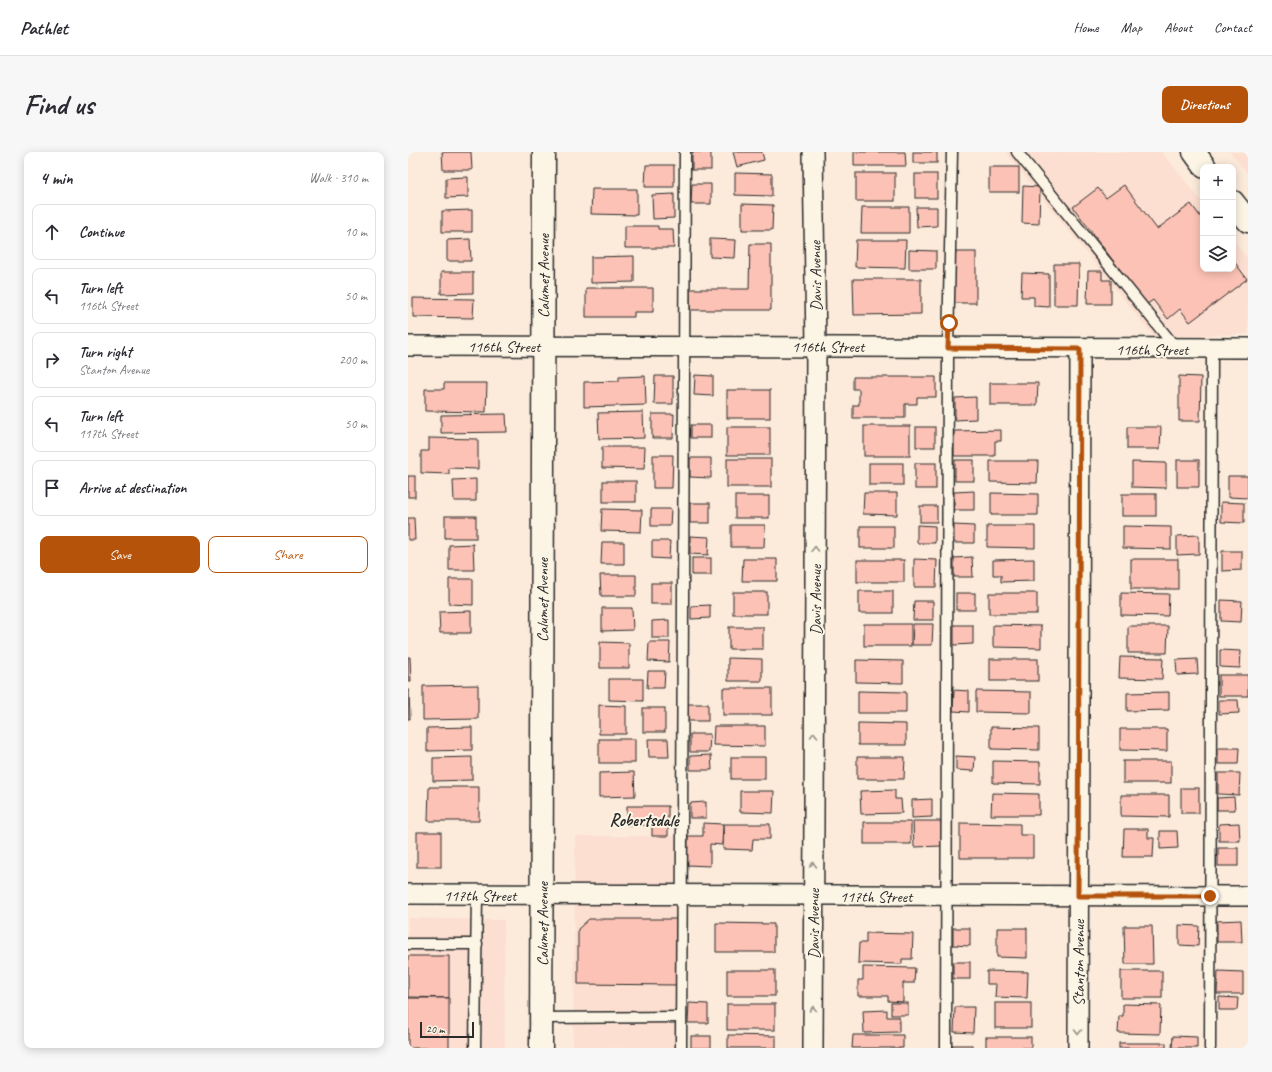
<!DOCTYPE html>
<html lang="en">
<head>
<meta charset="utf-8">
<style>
	body { margin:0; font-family:Caveat,sans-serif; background:#f7f7f7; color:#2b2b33 }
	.controls { position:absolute; right:12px; top:12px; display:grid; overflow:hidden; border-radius:8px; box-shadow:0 2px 10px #0003 }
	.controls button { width:36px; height:36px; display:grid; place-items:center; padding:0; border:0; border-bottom:1px solid #e1e1e2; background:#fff; color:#2b2b33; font:20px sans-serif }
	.scale { position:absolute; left:12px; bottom:10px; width:54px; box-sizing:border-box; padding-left:4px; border:2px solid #2b2b2b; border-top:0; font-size:11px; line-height:14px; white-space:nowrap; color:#2b2b2b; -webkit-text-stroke:3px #fcf5e5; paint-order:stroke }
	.stop { position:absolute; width:12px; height:12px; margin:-9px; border:3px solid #b45309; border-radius:50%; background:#fff }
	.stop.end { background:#b45309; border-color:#fff; box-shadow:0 1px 4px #0008 }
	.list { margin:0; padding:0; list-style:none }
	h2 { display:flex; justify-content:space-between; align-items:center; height:52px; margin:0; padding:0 16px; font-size:17px }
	h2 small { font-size:13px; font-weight:400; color:#7c7c81 }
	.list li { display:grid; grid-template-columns:26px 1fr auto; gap:12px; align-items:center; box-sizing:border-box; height:56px; margin:0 8px 8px; padding:0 8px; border:1px solid #e1e1e2; border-radius:8px }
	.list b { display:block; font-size:15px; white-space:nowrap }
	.list p { margin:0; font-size:13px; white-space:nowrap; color:#7c7c81 }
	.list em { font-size:13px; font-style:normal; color:#7c7c81 }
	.actions { display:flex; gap:8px; padding:12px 16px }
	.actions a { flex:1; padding:9px 0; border:1px solid #b45309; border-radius:8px; text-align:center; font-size:14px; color:#b45309 }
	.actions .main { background:#b45309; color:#fff }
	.icon { flex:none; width:22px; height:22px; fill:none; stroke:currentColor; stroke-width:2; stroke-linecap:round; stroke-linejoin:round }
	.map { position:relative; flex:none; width:840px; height:896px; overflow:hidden; border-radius:8px }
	header { display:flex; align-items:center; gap:24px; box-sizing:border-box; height:56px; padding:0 20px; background:#fff; border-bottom:1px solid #e1e1e2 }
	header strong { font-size:19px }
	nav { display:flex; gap:22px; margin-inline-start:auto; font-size:14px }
	.intro { display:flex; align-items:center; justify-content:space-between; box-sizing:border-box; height:96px; padding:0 24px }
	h1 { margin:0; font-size:28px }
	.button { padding:10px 18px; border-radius:8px; background:#b45309; color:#fff; font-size:14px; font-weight:700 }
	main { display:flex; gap:24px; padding:0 24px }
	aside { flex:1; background:#fff; border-radius:8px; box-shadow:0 2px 10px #0003 }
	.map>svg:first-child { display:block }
	.built { fill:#fcdfd0 }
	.building { fill:#fcc2b5; stroke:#2b2b2b }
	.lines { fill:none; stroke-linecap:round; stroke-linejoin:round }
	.service-casing { stroke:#2b2b2b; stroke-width:13 }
	.minor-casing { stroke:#2b2b2b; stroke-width:22 }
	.primary-casing { stroke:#2b2b2b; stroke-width:25 }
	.service { stroke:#fcf5e5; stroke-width:10 }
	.minor { stroke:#fcf5e5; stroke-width:19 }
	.primary { stroke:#fcf5e5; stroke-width:22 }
	.oneway { stroke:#949088 }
	.route { stroke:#b45309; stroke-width:5 }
	.labels { text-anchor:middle; stroke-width:4; stroke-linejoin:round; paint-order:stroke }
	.street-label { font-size:16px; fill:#2b2b2b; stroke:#fcf5e5 }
	.neighbourhood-label { font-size:17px; font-weight:bold; fill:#2b2b2b; stroke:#fcf5e5 }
</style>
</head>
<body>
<header>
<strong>Pathlet</strong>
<nav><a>Home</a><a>Map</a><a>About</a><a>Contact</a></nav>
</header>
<div class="intro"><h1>Find us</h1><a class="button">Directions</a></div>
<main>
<aside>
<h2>4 min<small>Walk · 310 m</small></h2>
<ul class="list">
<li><svg class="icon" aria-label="ahead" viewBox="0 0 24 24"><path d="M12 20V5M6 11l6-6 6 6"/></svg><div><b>Continue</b></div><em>10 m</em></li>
<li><svg class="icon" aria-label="left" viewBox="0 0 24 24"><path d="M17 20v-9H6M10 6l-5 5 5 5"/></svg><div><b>Turn left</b><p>116th Street</p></div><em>50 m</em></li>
<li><svg class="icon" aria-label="right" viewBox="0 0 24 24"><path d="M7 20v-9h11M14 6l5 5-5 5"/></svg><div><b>Turn right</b><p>Stanton Avenue</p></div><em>200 m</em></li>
<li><svg class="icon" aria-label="left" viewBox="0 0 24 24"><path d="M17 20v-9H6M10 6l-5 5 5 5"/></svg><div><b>Turn left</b><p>117th Street</p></div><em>50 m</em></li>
<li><svg class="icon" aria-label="arrive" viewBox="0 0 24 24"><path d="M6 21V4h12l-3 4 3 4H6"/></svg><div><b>Arrive at destination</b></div></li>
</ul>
<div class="actions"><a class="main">Save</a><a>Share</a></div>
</aside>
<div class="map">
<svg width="840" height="896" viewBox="0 0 840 896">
	<rect width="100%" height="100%" fill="#fcebdb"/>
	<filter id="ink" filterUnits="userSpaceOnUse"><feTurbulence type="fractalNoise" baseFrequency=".025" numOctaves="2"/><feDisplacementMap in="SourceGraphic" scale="8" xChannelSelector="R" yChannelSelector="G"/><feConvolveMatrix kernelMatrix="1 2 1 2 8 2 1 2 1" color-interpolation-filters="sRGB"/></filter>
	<g filter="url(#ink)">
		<g class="built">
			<polygon points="597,0 754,0 795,51 795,117 825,117 825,88 840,107 840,182 746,185"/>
			<polygon points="822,0 840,0 840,22"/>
			<polygon points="167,684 279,684 279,896 165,896"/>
			<polygon points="0,766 96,768 97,896 0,896"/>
		</g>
		<g class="building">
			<polygon points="34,0 63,0 64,18 35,18"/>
			<rect x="284" y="0" width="19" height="18"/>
			<polygon points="325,0 354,0 356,8 329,15"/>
			<polygon points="446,0 497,0 498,14 446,14"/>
			<rect x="505" y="0" width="24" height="11"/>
			<polygon points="238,13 266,13 266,35 237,35"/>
			<rect x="581" y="15" width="30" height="25"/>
			<polygon points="327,21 364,22 364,44 327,43"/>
			<rect x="448" y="21" width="39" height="28"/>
			<rect x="507" y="22" width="22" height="24"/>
			<polygon points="60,25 60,45 38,46 38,26"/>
			<polygon points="284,32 303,32 303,52 283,52"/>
			<polygon points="716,33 749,77 783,52 795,68 795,117 825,117 825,108 839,127 782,170 772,157 760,167 745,148 738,153 665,55 690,36 698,46"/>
			<polygon points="615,34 632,35 631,72 614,71"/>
			<polygon points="184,37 229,37 229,63 183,62"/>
			<polygon points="266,42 266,66 245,67 244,43"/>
			<polygon points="334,52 365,53 364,78 334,78"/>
			<polygon points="454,55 501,55 501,81 453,81"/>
			<polygon points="508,55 529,55 529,74 509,75"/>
			<polygon points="64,58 64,80 34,80 34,59"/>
			<polygon points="217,74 250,74 250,77 265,77 266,96 217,96"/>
			<polygon points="62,87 63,109 39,109 39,88"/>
			<polygon points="302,87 328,88 327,106 302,105"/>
			<polygon points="448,88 498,88 497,116 447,115"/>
			<polygon points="342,92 363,92 363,158 282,158 282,137 341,137"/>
			<polygon points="501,98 528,99 528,117 501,117"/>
			<rect x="546" y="100" width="22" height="51"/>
			<polygon points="226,104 226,130 183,131 183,105"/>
			<polygon points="646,112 671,112 670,153 646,153"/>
			<polygon points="680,119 694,119 694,128 703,128 703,152 679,152"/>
			<polygon points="33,120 65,120 65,141 33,142"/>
			<polygon points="614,121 641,122 641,155 626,154 626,145 613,145"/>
			<polygon points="445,127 513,127 513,162 446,163"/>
			<polygon points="178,136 245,136 245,160 226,160 226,165 178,165"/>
			<polygon points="5,146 66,147 65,166 5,165"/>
			<polygon points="287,223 305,224 305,244 286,243"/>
			<polygon points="237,224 238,253 176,255 176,230 211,229 211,225"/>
			<polygon points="247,224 265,224 265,252 246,252"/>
			<polygon points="771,224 793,225 792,269 771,269"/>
			<polygon points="445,225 528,225 528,245 509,245 509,252 497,252 497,266 445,266 445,253 451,253 451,237 445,237"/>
			<polygon points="36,231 79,231 78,260 17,259 17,237 36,237"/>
			<polygon points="582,231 630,231 629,253 582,253"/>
			<rect x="319" y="238" width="43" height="28"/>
			<polygon points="568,245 568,267 547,268 547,246"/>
			<polygon points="235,260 236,286 191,287 190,261"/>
			<polygon points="98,262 99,280 33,281 33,263"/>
			<polygon points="244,262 266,262 265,286 244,286"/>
			<rect x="283" y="273" width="20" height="13"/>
			<rect x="456" y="274" width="46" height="30"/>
			<rect x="319" y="275" width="43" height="28"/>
			<rect x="508" y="275" width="19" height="20"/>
			<polygon points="719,275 753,275 752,297 719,297"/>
			<polygon points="593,278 593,289 587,289 587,304 546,304 546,279"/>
			<polygon points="21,286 70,287 70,317 41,316 41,322 13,321 13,299 21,299"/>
			<polygon points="194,295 237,295 236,317 194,316"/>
			<polygon points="245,303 265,303 264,336 245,336"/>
			<polygon points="282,306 303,306 303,326 282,325"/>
			<rect x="319" y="307" width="44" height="28"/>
			<rect x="547" y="308" width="19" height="21"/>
			<rect x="769" y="308" width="22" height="27"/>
			<polygon points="582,309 630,309 629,331 582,330"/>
			<polygon points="724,310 758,311 758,336 724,335"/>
			<rect x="461" y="311" width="34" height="22"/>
			<rect x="507" y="311" width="21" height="26"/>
			<rect x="0" y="324" width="7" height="21"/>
			<polygon points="820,324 840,324 840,346 820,345"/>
			<polygon points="68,327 68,349 46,349 45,328"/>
			<rect x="195" y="329" width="33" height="21"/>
			<polygon points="566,339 566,358 546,358 546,340"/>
			<polygon points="456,341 489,341 489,363 455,362"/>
			<polygon points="583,341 630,342 630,363 583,363"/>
			<rect x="714" y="342" width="34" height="22"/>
			<rect x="327" y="344" width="34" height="22"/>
			<polygon points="813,350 836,351 836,371 813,370"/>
			<rect x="282" y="351" width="20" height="20"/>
			<rect x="512" y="354" width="17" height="16"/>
			<polygon points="194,357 234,358 233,380 193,379"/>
			<polygon points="243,357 263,357 262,374 243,374"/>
			<rect x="37" y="364" width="31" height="22"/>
			<polygon points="0,366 6,366 7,388 0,388"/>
			<polygon points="323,373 357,373 356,395 323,395"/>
			<polygon points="509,373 527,374 527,391 509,391"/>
			<polygon points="546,373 566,374 566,391 546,391"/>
			<rect x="452" y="374" width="34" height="22"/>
			<polygon points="579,374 627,374 627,396 579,395"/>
			<polygon points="715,374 763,375 763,397 715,396"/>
			<polygon points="791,383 791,402 769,403 769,384"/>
			<polygon points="282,384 301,385 300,403 282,402"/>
			<polygon points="244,389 262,389 261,407 244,406"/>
			<polygon points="194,390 216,390 216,412 193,412"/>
			<polygon points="65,392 66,418 41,418 41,393"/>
			<polygon points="814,399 834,399 834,418 814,419"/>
			<polygon points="564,405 565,425 546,425 546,406"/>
			<rect x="284" y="406" width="19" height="17"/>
			<polygon points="335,407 369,407 369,429 334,429"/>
			<polygon points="506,407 529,408 528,435 506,435"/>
			<polygon points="626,407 626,429 593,430 593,423 585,423 585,408"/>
			<rect x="723" y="407" width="47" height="30"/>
			<rect x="449" y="408" width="47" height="22"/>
			<polygon points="192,423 228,423 228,444 193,444"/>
			<polygon points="41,427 65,427 65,453 41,452"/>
			<rect x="243" y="431" width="21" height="21"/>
			<rect x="451" y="439" width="34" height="22"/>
			<rect x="325" y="440" width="34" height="22"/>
			<rect x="548" y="441" width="19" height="17"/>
			<rect x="581" y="441" width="48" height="21"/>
			<polygon points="713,441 761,442 760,464 713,463"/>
			<polygon points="813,448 834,449 833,470 813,469"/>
			<polygon points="506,449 525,449 525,468 505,468"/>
			<polygon points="302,453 302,466 283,467 283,454"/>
			<polygon points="194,456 224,456 225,478 194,479"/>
			<polygon points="63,459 63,481 32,481 31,460"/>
			<polygon points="261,468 261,486 244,486 244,469"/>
			<rect x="456" y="472" width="47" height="22"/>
			<polygon points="505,472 525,472 524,493 504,493"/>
			<polygon points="546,473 565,473 565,492 546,493"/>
			<polygon points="585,473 633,474 633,496 585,495"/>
			<polygon points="720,474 760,474 759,501 720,501"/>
			<rect x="321" y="475" width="34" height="22"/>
			<polygon points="192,490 221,491 221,516 192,516"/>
			<polygon points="241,490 262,490 261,510 240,509"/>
			<polygon points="812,498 833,499 832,516 812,515"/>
			<polygon points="0,505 2,505 3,529 0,529"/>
			<polygon points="712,505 755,506 754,527 711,526"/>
			<polygon points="320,506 354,507 354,529 320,529"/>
			<rect x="582" y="507" width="48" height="22"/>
			<polygon points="789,507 790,522 769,523 768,508"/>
			<polygon points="448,508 495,509 495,531 448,530"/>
			<polygon points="240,519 257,519 256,536 239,536"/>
			<rect x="811" y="523" width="29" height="21"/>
			<polygon points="201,527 235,527 235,549 201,548"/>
			<polygon points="70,533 70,567 15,568 15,534"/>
			<rect x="315" y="536" width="49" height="27"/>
			<polygon points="0,538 1,538 2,567 0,567"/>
			<polygon points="546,538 561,539 561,560 545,559"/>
			<polygon points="450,539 498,540 498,561 450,561"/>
			<polygon points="568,539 623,540 623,561 568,560"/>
			<polygon points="761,540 761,558 719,559 719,541"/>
			<polygon points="811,548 830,548 831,561 811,562"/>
			<rect x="280" y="552" width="20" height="17"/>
			<polygon points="191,553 218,554 218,582 191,582"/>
			<rect x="235" y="556" width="22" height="24"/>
			<polygon points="450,571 498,572 498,593 450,593"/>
			<polygon points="306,574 357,574 357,594 305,593"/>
			<polygon points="64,575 64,598 19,599 19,576"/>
			<polygon points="583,575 631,576 631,598 583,597"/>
			<polygon points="712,577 759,577 759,599 712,598"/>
			<polygon points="282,582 302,582 301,600 282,600"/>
			<rect x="191" y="587" width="36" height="24"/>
			<polygon points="240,587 260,587 261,605 241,605"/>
			<polygon points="810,596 831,596 830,612 810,612"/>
			<polygon points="303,603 304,618 282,618 282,604"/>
			<polygon points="548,604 567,605 566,619 548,618"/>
			<polygon points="64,605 64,628 25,629 25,606"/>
			<rect x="323" y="605" width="34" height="22"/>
			<polygon points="449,605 497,605 496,627 449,627"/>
			<polygon points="585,609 632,610 632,632 585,631"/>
			<rect x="715" y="609" width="48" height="22"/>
			<polygon points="226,620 227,644 191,645 191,621"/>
			<polygon points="810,621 832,621 831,643 810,642"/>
			<polygon points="21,635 71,635 71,669 20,669"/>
			<rect x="773" y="636" width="18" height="25"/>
			<polygon points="487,638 487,647 493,647 494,661 453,662 452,639"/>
			<polygon points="332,639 366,639 365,661 332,660"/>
			<polygon points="584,641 631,642 631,663 583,663"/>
			<polygon points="713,643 761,643 761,665 713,664"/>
			<polygon points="826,645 827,658 809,658 809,646"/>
			<polygon points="524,647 524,665 504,666 504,648"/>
			<polygon points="298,650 298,666 282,666 282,651"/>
			<polygon points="219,654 260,654 260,684 244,684 244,673 219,674"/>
			<polygon points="505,669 533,669 534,694 506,695"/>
			<rect x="456" y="670" width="47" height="22"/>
			<polygon points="295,671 315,672 314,693 302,692 302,714 279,713 280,684 295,684"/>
			<polygon points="552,671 612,672 612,683 625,683 625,706 552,706"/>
			<polygon points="831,671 832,689 811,689 811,672"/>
			<polygon points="316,672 362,672 362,687 345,687 344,698 315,697"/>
			<polygon points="716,677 740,677 740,686 746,686 745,705 715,705"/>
			<polygon points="752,679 769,679 770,696 752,697"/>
			<rect x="9" y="680" width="24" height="35"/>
			<rect x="810" y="696" width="20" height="18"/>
			<polygon points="181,767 268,767 268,833 170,832 170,777"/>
			<polygon points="833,768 834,790 809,790 809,769"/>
			<polygon points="308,771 366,772 366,800 308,800"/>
			<polygon points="771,773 791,774 790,794 771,793"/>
			<polygon points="716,774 744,774 745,812 717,812"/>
			<polygon points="545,776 562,776 562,794 545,793"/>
			<polygon points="589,776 619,776 619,806 589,805"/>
			<polygon points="458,781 505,782 504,807 494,807 494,812 450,811 451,791 458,791"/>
			<polygon points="0,804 41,804 41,846 0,845"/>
			<rect x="545" y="810" width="17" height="17"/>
			<polygon points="455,815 507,816 506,831 495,831 495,850 480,849 480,844 450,844 450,828 455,828"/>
			<rect x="319" y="818" width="48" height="26"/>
			<polygon points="579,819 620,820 619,846 587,845 588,832 579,832"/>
			<rect x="713" y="819" width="41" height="27"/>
			<polygon points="810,819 835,820 835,842 809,842"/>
			<polygon points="811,845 830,846 829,858 811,858"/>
			<rect x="0" y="846" width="41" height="50"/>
			<polygon points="281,851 300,852 300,871 280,871"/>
			<rect x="483" y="851" width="17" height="12"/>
			<rect x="587" y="851" width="36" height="25"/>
			<rect x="319" y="852" width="48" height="26"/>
			<polygon points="715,852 753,853 752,882 710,881 711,864 715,864"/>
			<polygon points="547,855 566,855 565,881 546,880"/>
			<polygon points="479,858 479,865 491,865 491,880 456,881 455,859"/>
			<polygon points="320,883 368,884 368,896 320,896"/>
			<polygon points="445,883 495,883 495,896 444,896"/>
			<rect x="283" y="884" width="20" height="12"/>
			<polygon points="765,884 789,885 789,896 764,896"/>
			<rect x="578" y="885" width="45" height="11"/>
			<rect x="711" y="891" width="47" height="5"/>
			<rect x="544" y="893" width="20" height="3"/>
		</g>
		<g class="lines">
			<defs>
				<g id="service">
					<polyline points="609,0 768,196"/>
					<polyline points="0,792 69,792"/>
					<polyline points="133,866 273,865"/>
					<polyline points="67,896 69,743"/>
					<polyline points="273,896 277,0"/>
					<polyline points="538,896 540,196 544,0"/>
					<polyline points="802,896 804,197"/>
				</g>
				<g id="minor">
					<polyline points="0,194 840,196"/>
					<polyline points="0,742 840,744"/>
					<polyline points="405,896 408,194 405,0"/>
					<polyline points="670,896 672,197"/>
				</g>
				<g id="primary">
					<polyline points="786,0 797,15"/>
					<polyline points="825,50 840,69"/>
					<polyline points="133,896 136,0"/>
				</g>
			</defs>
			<use href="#service" class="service-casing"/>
			<use href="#minor" class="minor-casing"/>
			<use href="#primary" class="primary-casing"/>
			<use href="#service" class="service"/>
			<use href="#minor" class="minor"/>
			<use href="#primary" class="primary"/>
		</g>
		<defs><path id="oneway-chevron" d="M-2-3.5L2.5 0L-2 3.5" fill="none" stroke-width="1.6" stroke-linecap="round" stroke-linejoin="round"/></defs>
		<g class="oneway">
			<use href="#oneway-chevron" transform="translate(407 397) rotate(-90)"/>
			<use href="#oneway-chevron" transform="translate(406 583) rotate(-90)"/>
			<use href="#oneway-chevron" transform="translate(405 713) rotate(-90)"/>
			<use href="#oneway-chevron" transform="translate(405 857) rotate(-90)"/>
			<use href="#oneway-chevron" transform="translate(670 880) rotate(90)"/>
		</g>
	</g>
	<g class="lines" filter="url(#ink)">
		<polyline class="route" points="541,171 540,196 672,197 670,744 802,744"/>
	</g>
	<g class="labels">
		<g class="street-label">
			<text transform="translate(135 124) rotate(-90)" y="6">Calumet Avenue</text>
			<text transform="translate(407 124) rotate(-91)" y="6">Davis Avenue</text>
			<text x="96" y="200">116th Street</text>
			<text x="420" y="200">116th Street</text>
			<text x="744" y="203">116th Street</text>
			<text transform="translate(134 448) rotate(-90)" y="6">Calumet Avenue</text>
			<text transform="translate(407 448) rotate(-90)" y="6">Davis Avenue</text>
			<text x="72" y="749">117th Street</text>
			<text x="468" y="750">117th Street</text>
			<text transform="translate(134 772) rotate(-90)" y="6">Calumet Avenue</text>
			<text transform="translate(405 772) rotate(-90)" y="6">Davis Avenue</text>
			<text transform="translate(670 811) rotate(-90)" y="6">Stanton Avenue</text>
		</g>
		<g class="neighbourhood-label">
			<text x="236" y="674">Robertsdale</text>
		</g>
	</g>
</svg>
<div class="controls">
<button>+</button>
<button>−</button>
<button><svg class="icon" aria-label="layers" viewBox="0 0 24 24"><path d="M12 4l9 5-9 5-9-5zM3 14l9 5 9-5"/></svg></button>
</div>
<div class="scale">20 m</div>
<div class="stop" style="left:541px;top:171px"></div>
<div class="stop end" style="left:802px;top:744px"></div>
</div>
</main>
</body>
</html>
